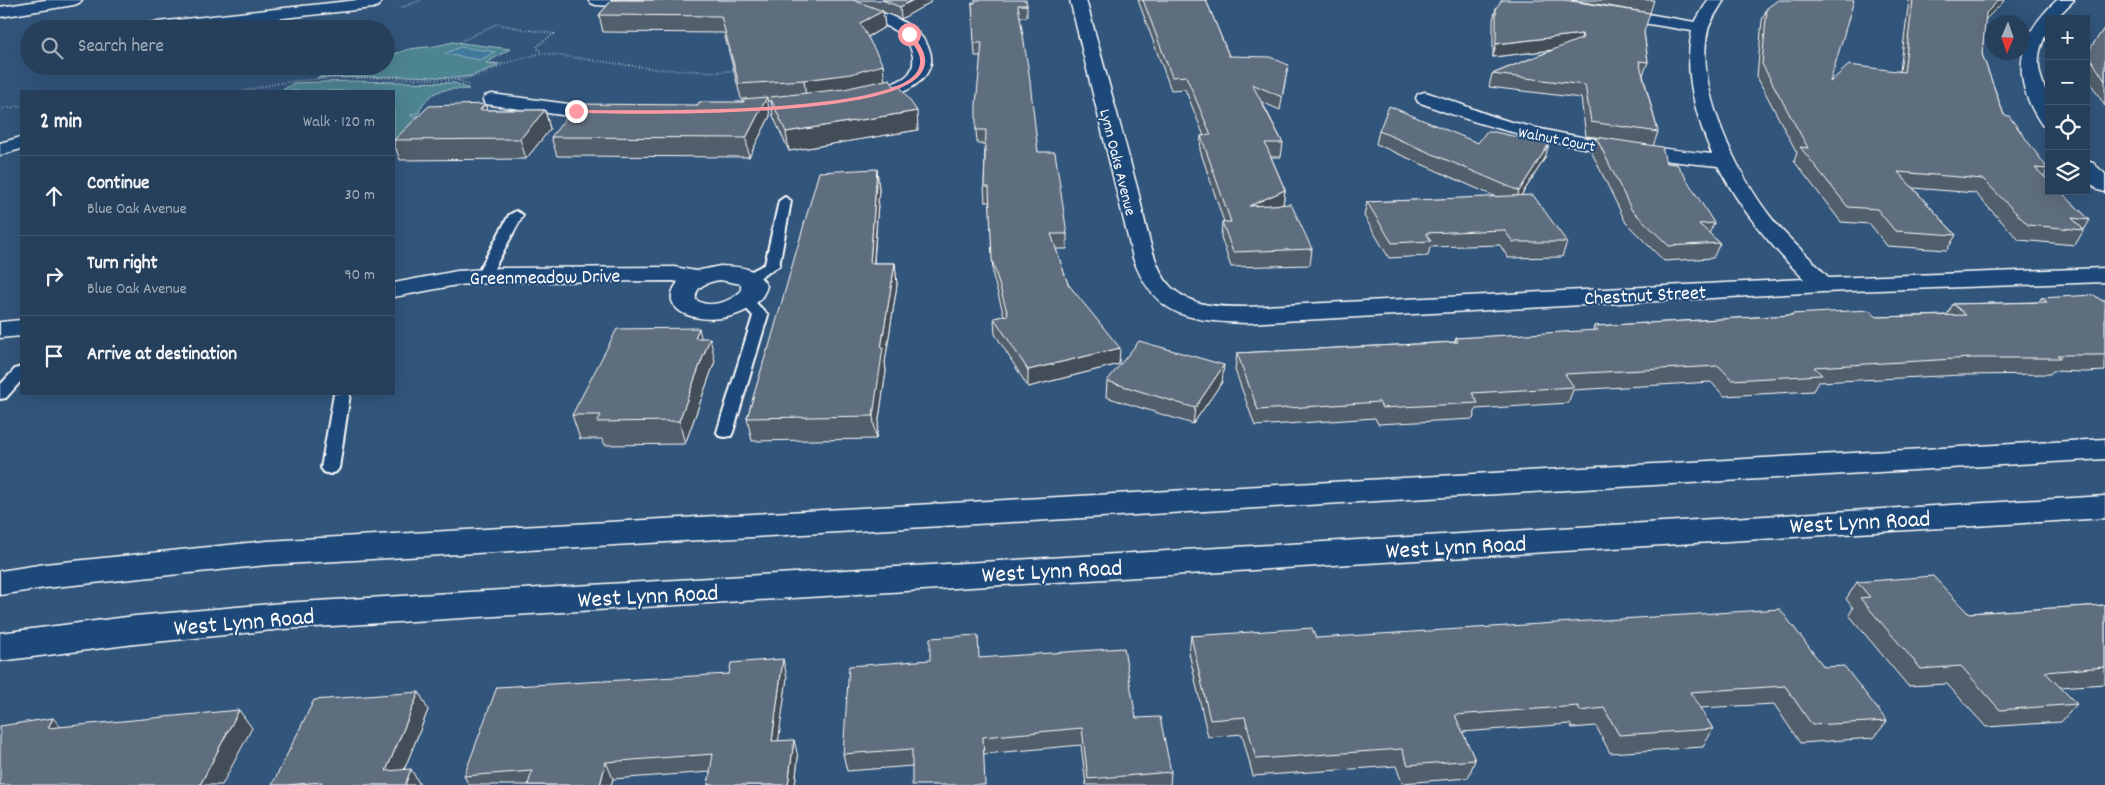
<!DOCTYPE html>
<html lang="en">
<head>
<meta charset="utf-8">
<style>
	body { margin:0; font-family:Dekko,sans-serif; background:#324b65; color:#f1f3f6 }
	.controls { position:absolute; right:15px; top:15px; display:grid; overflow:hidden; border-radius:0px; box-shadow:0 5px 20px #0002 }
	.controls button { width:45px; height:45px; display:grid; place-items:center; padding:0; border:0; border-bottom:1px solid #425972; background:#26405c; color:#f1f3f6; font:25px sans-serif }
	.compass { position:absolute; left:1985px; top:15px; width:45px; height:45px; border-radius:50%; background:#26405c; box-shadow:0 5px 20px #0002; rotate:182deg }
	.stop { position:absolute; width:15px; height:15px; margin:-11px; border:4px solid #ff9aa2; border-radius:50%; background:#fff }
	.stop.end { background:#ff9aa2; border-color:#fff; box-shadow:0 1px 5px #0008 }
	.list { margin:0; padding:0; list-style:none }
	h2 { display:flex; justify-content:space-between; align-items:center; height:65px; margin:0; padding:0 20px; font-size:21px }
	h2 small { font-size:16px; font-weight:400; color:#a4afbb }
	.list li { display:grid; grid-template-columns:32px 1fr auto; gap:15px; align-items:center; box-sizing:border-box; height:80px; padding:0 20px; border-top:1px solid #425972 }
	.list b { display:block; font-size:19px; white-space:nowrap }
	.list p { margin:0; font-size:16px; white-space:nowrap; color:#a4afbb }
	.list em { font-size:16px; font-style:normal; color:#a4afbb }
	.icon { flex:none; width:28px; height:28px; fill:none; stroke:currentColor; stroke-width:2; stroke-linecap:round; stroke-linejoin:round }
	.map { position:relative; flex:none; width:2105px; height:785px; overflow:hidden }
	.search { position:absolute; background:#26405c; box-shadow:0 5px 20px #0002; left:20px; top:20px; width:375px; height:55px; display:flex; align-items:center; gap:12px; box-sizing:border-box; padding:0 18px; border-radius:28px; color:#a4afbb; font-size:19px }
	.panel { position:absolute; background:#26405c; box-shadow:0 5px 20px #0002; left:20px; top:90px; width:375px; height:305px; border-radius:0px }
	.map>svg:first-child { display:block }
	.green { fill:#4e8492; stroke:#a6c2c8 }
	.water { fill:#41799c; stroke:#8dafc4 }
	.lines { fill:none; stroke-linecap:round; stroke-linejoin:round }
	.service-casing { stroke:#fff; stroke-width:4 }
	.minor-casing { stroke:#fff; stroke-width:3 }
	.secondary-casing { stroke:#fff; stroke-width:3 }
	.path { stroke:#fff; stroke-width:2; stroke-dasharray:0.5 2.5; stroke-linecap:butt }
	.service { fill:#1f4a7a; fill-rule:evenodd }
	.minor { fill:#1f4a7a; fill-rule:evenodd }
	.secondary { fill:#1f4a7a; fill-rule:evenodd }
	.wall { fill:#515f6c; stroke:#fff }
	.shaded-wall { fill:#424d58; stroke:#fff }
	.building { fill:#5e6e7e; stroke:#fff }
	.route { fill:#ff9aa2 }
	.labels { text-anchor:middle; stroke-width:4; stroke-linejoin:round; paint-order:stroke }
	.far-street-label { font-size:16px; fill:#fff; stroke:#1f4a7a }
	.street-label { font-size:20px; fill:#fff; stroke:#1f4a7a }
	.near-street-label { font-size:24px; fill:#fff; stroke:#1f4a7a }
</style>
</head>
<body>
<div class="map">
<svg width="2105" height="785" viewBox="0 0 2105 785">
	<rect width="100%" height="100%" fill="#32557b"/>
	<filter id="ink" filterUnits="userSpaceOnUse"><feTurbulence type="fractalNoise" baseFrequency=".02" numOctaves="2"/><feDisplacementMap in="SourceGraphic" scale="10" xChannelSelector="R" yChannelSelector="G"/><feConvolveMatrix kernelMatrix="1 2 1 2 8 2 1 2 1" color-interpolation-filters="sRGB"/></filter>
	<g filter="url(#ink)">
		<g class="green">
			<polygon points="453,42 510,49 486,63 498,64 497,66 471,76 455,78 410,76 317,78 353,66 386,66 386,57 409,49 436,46"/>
			<path d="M351 81 455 83 469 89C461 90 453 88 445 90 434 91 421 102 419 113L412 114 411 116 422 115 410 135 394 139V91H281L294 83Z"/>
		</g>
		<polygon class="water" points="460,47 495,52 480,60 445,54"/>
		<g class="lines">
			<defs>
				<g id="service">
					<polygon points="785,197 791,201 779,266 754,281 744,281 742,278 744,275 765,264 779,201"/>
					<polygon points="516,211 523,215 490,276 488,279 478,279 476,276 509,215"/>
					<polygon points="746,297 751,298 768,315 733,432 731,436 725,437 719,436 717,432 753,316 739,301 741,298"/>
					<polygon points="21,367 21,381 6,398 0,399 0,385 15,369"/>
					<polygon points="334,394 350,394 339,468 336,472 330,474 324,472 321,468"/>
				</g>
				<g id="minor">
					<polygon points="45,0 82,0 79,3 74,5 0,17 0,7"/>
					<polygon points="358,0 379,0 381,3 378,6 373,8 185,29 131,29 133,26 139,24"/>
					<polygon points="588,0 653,0 655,3 652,6 647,8 596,5 591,3"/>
					<path d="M1070 0H1086C1103 64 1121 127 1138 191 1144 216 1153 270 1171 287 1192 307 1219 307 1246 307L1804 279C1769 244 1741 210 1718 166 1613 156 1517 140 1418 102L1416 98 1418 94 1425 92C1453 100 1480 113 1508 121 1575 139 1643 147 1712 154 1696 117 1683 72 1692 31L1612 18 1606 16 1604 13 1606 10 1612 8 1695 22 1708 0H1724C1718 10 1711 20 1708 30 1694 88 1738 176 1773 220 1790 241 1811 258 1829 278L2105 268V282L1823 292 1246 323C1190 321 1154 317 1133 258Z"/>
					<path d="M2057 0H2074L2055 19H2049C2049 32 2040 43 2039 57 2037 76 2046 86 2049 103 2050 110 2049 119 2049 127L2042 125C2010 78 2016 37 2057 0Z"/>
					<path d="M848 4C870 9 895 14 912 28 948 56 929 86 891 96 880 98 868 103 858 100L855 96 858 92C872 88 889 87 902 79 911 74 914 67 913 57 909 26 868 19 842 12L840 9 842 6Z"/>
					<polygon points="492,94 576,105 616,108 618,112 616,116 609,118 576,117 485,104 483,100 485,96"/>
					<polygon points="21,137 21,149 0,155 0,143"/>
					<polygon points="2086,161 2093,163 2105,174 2105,192 2098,190 2086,179"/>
					<path d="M720 266C741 267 755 266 767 286 753 335 645 325 678 282L674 281 502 282 457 285 394 297V283L457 271 502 268 674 267 696 271ZM720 280 741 284V291C730 302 710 309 696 300 694 286 708 282 720 280Z"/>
					<polygon points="21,320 21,336 0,338 0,322"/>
				</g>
				<g id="secondary">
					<polygon points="2105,439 2105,459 267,565 45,588 0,595 0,571 45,564 267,541"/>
					<polygon points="2105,496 2105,518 283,629 135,644 0,661 0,633 135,616 283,603"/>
				</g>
			</defs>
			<use href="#service" class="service-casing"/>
			<use href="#minor" class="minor-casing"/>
			<use href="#secondary" class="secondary-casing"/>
			<g class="path">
				<polyline points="400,8 422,0"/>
				<polyline points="460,42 496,24 554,34 538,45 537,48 542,53"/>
				<polyline points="488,62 502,64"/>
				<polyline points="484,74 503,64 542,53 655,69 720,72 737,70"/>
				<polyline points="458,80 481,75"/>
				<path d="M245 91C308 72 391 79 457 80L469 85"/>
				<polyline points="0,109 21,106"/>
			</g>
			<use href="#service" class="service"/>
			<use href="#minor" class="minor"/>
			<use href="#secondary" class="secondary"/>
		</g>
		<g class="wall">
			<polygon points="612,0 931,0 931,2 901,19 883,12 885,27 868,37 884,80 918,130 789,151 773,116 771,101 767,101 770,116 749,157 557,156 551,137 698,105 742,102 724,33 603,32 599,15"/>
			<polygon points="1138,0 1206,0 1229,56 1288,65 1280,110 1262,102 1283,143 1281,157 1271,157 1285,190 1283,205 1312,249 1310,265 1231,267 1221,237 1222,222 1224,222 1200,150 1201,136 1204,136 1185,89 1171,90"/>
			<polygon points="1571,0 1654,0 1650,13"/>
			<polygon points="1909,0 2005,0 1985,20 1982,54 2004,115 2048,169 2044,176 2090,220 2075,245 2019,240 1975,193 1913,188 1956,235 1947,250 1887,246 1870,224 1841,222 1794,161 1797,153 1757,77 1762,20 1767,8 1830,82 1900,71"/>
			<polygon points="972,3 975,3 1027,5 1027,17 1019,17 1038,152 1067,234 1067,249 1056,249 1068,284 1119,364 1028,387 995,334 994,318 1004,316 993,276 990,202 985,202 984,187 985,144 977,144 976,130 981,56 975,56"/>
			<polygon points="1496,8 1644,32 1648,62 1643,75 1658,132 1653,146 1714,223 1709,234 1720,243 1713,258 1664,261 1626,223 1591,151 1596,137 1586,136 1581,98 1489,87 1492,74 1552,50 1493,57 1493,20"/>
			<polygon points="2105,27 2105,106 2086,76 2086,55"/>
			<polygon points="485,104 487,110 545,110 550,129 526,159 400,160 394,143 394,140"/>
			<polygon points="1379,131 1478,143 1545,158 1521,196 1567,242 1562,257 1508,258 1500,245 1430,247 1428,256 1389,258 1364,216 1367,202 1496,197 1376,144"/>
			<polygon points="877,169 879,189 874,263 895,263 897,285 885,362 886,371 876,439 752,441 747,418 768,350"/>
			<polygon points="2041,298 2105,300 2105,371 2085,372 2053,371 2050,374 1962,375 1818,382 1813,391 1724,396 1711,382 1573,390 1568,403 1476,409 1473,419 1378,424 1375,418 1255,426 1235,370 1237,353 1455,342 1456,338 1593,331 1594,326 1791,315 1792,314 1877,317 1947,315 1953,304 2039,302"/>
			<polygon points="701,338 715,361 685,444 605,445 602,439 580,439 572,415"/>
			<polygon points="1107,381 1222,382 1193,424 1106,397"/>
			<polygon points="1857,582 1968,613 2105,605 2105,684 2060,687 2077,704 2061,722 1986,727 1947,684 1908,686 1849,615 1853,608 1846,599"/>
			<polygon points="1191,636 1316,638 1824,667 1887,721 1874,738 1800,743 1774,704 1700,708 1713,729 1703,747 1610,753 1596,726 1572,728 1570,724 1462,732 1475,760 1468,778 1402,783 1396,766 1253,776 1242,734 1208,737 1189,653"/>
			<polygon points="980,658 1136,718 1171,772 1170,785 1086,785 1081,745 984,754 912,766 847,771 843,754"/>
			<polygon points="787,677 778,741 798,757 795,785 708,785 710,772 613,779 611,785 469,785 464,776"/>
			<polygon points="428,710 404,770 420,785 272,785"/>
		</g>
		<g class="shaded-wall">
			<polygon points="913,0 931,0 931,2 901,19 900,7"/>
			<polygon points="1999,0 2005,0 1980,25 1986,13"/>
			<polygon points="883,11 885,27 862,40 860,23"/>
			<polygon points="1582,34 1578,47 1493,57 1496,44"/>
			<polygon points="883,65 885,83 806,98 804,80"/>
			<polygon points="767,97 770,116 749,157 746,138"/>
			<polygon points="485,104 491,123 480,110"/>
			<polygon points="545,110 550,129 526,159 520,139"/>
			<polygon points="917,111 918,130 789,151 786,132"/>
			<polygon points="1549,144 1545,158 1515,205 1519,191"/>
			<polygon points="877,169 879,189 872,285 870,263"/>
			<polygon points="1285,190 1283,205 1249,206"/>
			<polygon points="895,263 897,285 885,362 886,371 876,439 873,416 881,348"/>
			<polygon points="699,328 704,351 695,338"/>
			<polygon points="710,338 715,361 685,444 679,421"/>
			<polygon points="1120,348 1119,364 1028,387 1028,370"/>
			<polygon points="1224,365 1222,382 1193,424 1195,408"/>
			<polygon points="783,659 787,677 776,759 772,741"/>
			<polygon points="419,692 428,710 398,785 386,771"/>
			<polygon points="239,710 252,728 222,785 200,785"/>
			<polygon points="53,718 68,736 48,728"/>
			<polygon points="794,740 798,757 795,785 788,785"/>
			<polygon points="606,762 613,779 611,785 600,785"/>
			<polygon points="411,769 420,785 405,785"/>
		</g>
		<g class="building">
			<polygon points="612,0 853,0 883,11 860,23 883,65 851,74 804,80 739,84 721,16 599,15"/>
			<polygon points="882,0 913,0 900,7"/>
			<polygon points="975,0 1026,0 1027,5 1018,5 1029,73 1038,152 1055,152 1067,234 1051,234 1068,284 1120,348 1028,370 994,318 1008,315 992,260 989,187 984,187 986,130 976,130 976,104 982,43 974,43 972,3 975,3"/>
			<polygon points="1143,0 1206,0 1229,56 1270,57 1288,65 1282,97 1252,84 1283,143 1265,143 1285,190 1249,206 1291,204 1312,249 1233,252 1222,222 1231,222 1201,136 1211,135 1186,76 1172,77"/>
			<polygon points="1502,0 1564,0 1650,13 1644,32 1648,62 1639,61 1658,132 1591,122 1585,85 1492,74 1583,38 1582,34 1496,44 1496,8"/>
			<polygon points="1778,0 1854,0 1830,82 1849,65 1904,72 1913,0 1999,0 1986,13 1982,54 2004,115 2009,116 2048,169 2035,168 2049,181 2049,191 2060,191 2090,220 2072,218 2084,230 2028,225 1983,179 1898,172 1956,235 1895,231 1877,209 1848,207 1800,147 1808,148 1762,64 1767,8"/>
			<polygon points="2105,27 2105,81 2087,53"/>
			<polygon points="890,79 894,86 899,85 917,111 786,132 770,97 844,89"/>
			<polygon points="767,97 746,138 551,137 577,104 698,105 699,102 744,102 743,99"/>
			<polygon points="485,104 480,110 545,110 520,139 394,140 429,106"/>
			<polygon points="1389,106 1478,143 1486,132 1495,132 1549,144 1519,191 1379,131"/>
			<polygon points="1596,137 1662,147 1666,163 1677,164 1714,223 1699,224 1720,243 1669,246 1631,209"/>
			<polygon points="877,169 870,263 895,263 881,348 883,348 873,416 747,418 767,350 768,350 819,172"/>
			<polygon points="1533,195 1567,242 1513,242 1504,230 1426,233 1431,241 1392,243 1367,202"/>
			<polygon points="2094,295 2101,300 2105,300 2105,355 2057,355 2061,358 1972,358 1814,367 1822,375 1732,380 1719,366 1565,374 1574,387 1472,393 1478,403 1382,408 1379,402 1258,410 1237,353 1458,342 1456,338 1598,330 1594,326 1793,315 1792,314 1869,310 1877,317 1966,315 1953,304 2047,302 2041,298"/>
			<polygon points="699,328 695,338 710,338 679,421 597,422 601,415 572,415 617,329"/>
			<polygon points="1139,341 1224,365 1195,408 1107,381"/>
			<polygon points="1933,576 1968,613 2105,605 2105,667 2045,672 2077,704 2000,710 1961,666 1921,669 1860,598 1870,597 1857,582"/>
			<polygon points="1780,609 1824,667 1844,666 1887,721 1812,725 1785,686 1690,692 1713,729 1619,735 1604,708 1580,711 1578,706 1455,715 1475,760 1408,765 1402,749 1256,759 1245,717 1210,720 1191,636 1312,628 1316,638"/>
			<polygon points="978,635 979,658 1124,648 1136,718 1160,717 1171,772 1088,779 1082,728 983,737 985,785 912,785 912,749 843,754 849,666 930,660 930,638"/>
			<polygon points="783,659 772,741 794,740 788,785 708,785 713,754 606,762 600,785 528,785 532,771 464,776 497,687 729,674 731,663"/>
			<polygon points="419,692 386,771 411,769 405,785 321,785 322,782 287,785 272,785 314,700"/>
			<polygon points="239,710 200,785 0,785 0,726 53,718 48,728"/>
		</g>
	</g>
	<path class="route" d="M907 33H911C919 43 930 56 923 70 901 120 632 114 576 113L574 111 576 110C629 110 896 116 918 70 926 53 910 45 907 33Z"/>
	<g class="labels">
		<g class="far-street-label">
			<text transform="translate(1557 138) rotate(11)" y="6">Walnut Court</text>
			<text transform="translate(1119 162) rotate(76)" y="6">Lynn Oaks Avenue</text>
		</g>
		<g class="street-label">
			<text transform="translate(545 276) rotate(-1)" y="7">Greenmeadow Drive</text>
			<text transform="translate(1645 294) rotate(-3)" y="7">Chestnut Street</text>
		</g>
		<g class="near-street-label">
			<text transform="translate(1860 521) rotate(-3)" y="8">West Lynn Road</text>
			<text transform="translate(1456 546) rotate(-3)" y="8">West Lynn Road</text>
			<text transform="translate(1052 570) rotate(-3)" y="8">West Lynn Road</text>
			<text transform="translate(648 595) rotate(-3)" y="8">West Lynn Road</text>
			<text transform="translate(244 621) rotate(-5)" y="8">West Lynn Road</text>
		</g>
	</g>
</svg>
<div class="controls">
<button>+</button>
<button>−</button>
<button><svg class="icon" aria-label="locate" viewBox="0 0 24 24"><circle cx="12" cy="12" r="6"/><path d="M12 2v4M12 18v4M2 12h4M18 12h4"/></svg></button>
<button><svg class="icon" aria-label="layers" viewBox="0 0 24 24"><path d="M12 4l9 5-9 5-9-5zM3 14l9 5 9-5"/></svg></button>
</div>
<svg class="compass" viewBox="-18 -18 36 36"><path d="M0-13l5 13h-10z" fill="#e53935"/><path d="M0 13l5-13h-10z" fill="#a4afbb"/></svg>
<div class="stop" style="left:909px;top:34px"></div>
<div class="stop end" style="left:576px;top:111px"></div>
<div class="search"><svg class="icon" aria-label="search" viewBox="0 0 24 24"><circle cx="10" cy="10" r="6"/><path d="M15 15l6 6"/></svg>Search here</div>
<section class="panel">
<h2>2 min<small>Walk · 120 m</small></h2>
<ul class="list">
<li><svg class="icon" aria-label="ahead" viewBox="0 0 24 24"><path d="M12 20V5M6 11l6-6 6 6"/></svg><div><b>Continue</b><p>Blue Oak Avenue</p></div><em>30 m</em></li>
<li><svg class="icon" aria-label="right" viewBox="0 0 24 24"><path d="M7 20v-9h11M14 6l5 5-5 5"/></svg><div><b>Turn right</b><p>Blue Oak Avenue</p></div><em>90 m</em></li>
<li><svg class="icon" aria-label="arrive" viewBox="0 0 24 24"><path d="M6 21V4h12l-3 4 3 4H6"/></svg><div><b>Arrive at destination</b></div></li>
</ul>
</section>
</div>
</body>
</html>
